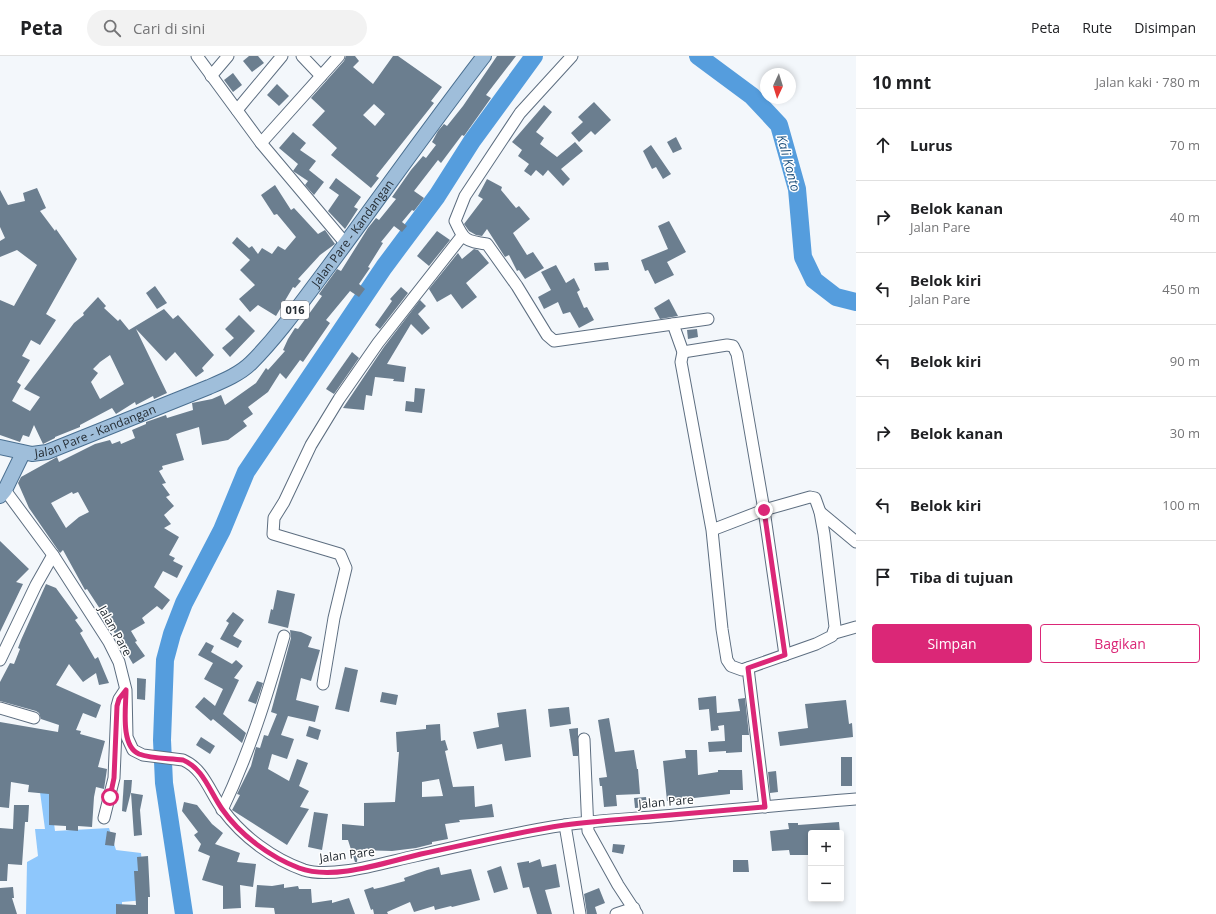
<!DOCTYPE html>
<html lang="id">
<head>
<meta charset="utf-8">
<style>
	body { margin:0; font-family:"Open Sans",sans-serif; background:#f2f2f2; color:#202124 }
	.controls { position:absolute; right:12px; bottom:12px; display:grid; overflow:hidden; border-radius:4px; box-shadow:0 2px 6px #0003 }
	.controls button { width:36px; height:36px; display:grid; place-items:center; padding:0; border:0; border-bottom:1px solid #e0e0e0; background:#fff; color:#202124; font:20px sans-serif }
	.compass { position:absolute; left:760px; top:12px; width:36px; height:36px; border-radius:50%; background:#fff; box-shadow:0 2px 6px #0003; rotate:184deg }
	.stop { position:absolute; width:12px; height:12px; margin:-9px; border:3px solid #db2777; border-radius:50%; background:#fff }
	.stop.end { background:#db2777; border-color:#fff; box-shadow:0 1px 4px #0008 }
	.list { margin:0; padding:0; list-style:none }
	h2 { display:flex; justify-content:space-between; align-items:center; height:52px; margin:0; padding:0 16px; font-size:17px }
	h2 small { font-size:13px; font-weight:400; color:#757577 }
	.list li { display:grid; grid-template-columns:26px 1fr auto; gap:12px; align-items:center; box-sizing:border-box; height:72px; padding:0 16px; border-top:1px solid #e0e0e0 }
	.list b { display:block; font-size:15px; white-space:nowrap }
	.list p { margin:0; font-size:13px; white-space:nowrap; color:#757577 }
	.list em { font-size:13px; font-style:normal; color:#757577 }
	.actions { display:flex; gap:8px; padding:12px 16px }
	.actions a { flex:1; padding:9px 0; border:1px solid #db2777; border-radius:4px; text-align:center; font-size:14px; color:#db2777 }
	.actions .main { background:#db2777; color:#fff }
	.icon { flex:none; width:22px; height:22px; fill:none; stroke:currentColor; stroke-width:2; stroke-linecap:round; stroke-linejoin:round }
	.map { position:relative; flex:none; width:856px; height:858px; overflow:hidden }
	header { display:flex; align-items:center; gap:24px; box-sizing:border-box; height:56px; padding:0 20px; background:#fff; border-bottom:1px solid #e0e0e0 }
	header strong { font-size:19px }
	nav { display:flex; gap:22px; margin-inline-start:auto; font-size:14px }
	.search { width:280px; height:36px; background:#f2f2f2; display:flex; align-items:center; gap:10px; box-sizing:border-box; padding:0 14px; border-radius:22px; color:#757577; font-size:15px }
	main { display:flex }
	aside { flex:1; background:#fff }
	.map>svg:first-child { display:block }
	.forest { fill:#8ec7fc }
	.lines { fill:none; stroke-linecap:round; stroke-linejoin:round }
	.river { stroke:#559ddd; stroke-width:18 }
	.building { fill:#6b7e8f; fill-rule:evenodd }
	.minor-casing { stroke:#5d6e80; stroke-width:13 }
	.major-casing { stroke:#4a6f90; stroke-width:16 }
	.minor { stroke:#fff; stroke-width:11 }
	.major { stroke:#9fbeda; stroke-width:14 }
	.route { stroke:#db2777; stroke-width:5 }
	.labels { text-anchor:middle; stroke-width:3; stroke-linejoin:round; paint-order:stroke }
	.shield { fill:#fff; stroke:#666b70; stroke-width:1 }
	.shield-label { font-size:11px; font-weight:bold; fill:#242c33 }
	.street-label { font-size:12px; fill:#242c33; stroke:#fff }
	.water-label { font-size:13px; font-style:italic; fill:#20537f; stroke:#fff }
</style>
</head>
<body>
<header>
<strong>Peta</strong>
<div class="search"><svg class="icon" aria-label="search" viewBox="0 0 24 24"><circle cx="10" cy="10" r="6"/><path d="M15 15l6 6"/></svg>Cari di sini</div>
<nav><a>Peta</a><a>Rute</a><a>Disimpan</a></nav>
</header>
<main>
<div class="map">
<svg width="856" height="858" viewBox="0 0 856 858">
	<rect width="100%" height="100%" fill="#f3f7fb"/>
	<polygon class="forest" points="40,736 50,736 55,775 109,772 116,794 141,797 145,844 122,846 122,858 26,858 27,806 38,800 35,773 45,773"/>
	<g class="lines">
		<g class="river">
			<polyline points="698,0 752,40 779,69 797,133 803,201 814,224 836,241 856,246"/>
			<polyline points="184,858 164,727 162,684 165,604 172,578 184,547 222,474 246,416 384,211 437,140 472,85 534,0"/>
		</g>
	</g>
	<g class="building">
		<polygon points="249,0 258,0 264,7 252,16 243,5"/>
		<path d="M346 0H355L359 5 353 11 373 28 393 0H398L442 31 431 45 434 47 376 120 379 122 371 132 331 99 337 92 312 69 325 55 311 42 344 5ZM374 48 385 58 375 70 363 59Z"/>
		<path d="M497 0H516L486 39 491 42 464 80 462 79 441 107 438 104 414 135 424 142 414 155 412 154 402 166 407 170 402 176 394 170 381 186 383 187 368 211 370 212 359 228 365 233 359 241 350 235 326 264 330 267 303 306 300 304 286 323 280 317 268 336 248 351 253 358 243 365 247 370 228 384 202 389 199 371 176 378 184 404 162 410 163 413 159 415 166 427 162 428 170 439 166 441 174 450 164 459 171 468 164 472 179 481 169 499 175 502 173 505 183 510 177 522 163 515 154 531 170 544 162 554 157 550 142 562 145 567 131 575 137 585 135 586 145 600 133 608 104 559 87 533 85 534 63 494 60 497 29 452 18 427 21 421 57 401 59 406 95 388 110 384 112 388 120 385 121 388 135 382 132 374 146 368V366L166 359 167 362 193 354 192 347 212 343 221 339 225 349 256 327 266 312 268 314 285 295 283 294 288 283 295 272 298 273 322 240 319 238 335 216 337 213 341 215 368 172 376 162 379 164 396 143 392 141 411 114 423 100 426 102 436 89 432 86 438 75 444 68 447 70 463 50ZM72 436 73 438 78 436 89 456 79 461 66 472 51 447Z"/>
		<polygon points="233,17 242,29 233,36 224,24"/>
		<polygon points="277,28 289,40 279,50 267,39"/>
		<polygon points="594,46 611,64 595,79 591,75 579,86 571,77 583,66 578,61"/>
		<polygon points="544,49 552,56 536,76 544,82 540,88 557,101 575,86 583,95 561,113 570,123 563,130 548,114 543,120 536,114 531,120 524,115 529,108 518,100 522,94 512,86"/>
		<polygon points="293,76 306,87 300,94 316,105 309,114 324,126 314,139 305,129 308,125 293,115 298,108 279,92"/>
		<polygon points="676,81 682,93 673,97 667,86"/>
		<polygon points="651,89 671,118 663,123 656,111 652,113 643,95"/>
		<polygon points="336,122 361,141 354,151 358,153 345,173 328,155 339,139 329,132"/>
		<polygon points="487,123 502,131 501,134 516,152 519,150 530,163 513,177 527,199 533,196 544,212 525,223 519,214 517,215 509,199 505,201 487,173 482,180 476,179 469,175 464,168 483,143 478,140"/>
		<polygon points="275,129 291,154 294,152 318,178 325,174 335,188 320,199 298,223 301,225 295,232 293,231 276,260 258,249 250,256 239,243 255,229 240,214 250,204 232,187 237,181 249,192 252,190 258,198 262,192 272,198 278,190 285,194 296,181 277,158 274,159 261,139"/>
		<path d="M37 132 46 152 40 155 55 175 56 173 77 203 46 258 56 264 40 289 31 284 22 300 30 304 17 326 21 329 12 345 30 355 40 341 24 333 74 267 84 259 83 257 98 241 106 250 104 252 118 265 120 263 129 274 164 253 173 263 178 259 214 299 202 312 204 315 196 321 175 296 166 305 136 273 167 337 154 343 153 340 136 349 135 346 116 358 112 352 80 369V371L55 381V382L43 388 34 369 29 381 23 379 20 386 0 379V244L14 250 37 209 17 194 0 201V185L5 182 0 171V134L8 149 25 145 23 137ZM110 299 124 328 100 343 91 326 98 317 93 313 100 306Z"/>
		<polygon points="669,165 686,196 667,206 674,219 655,228 648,214 645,215 641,204 668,193 658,170"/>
		<polygon points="437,175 450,184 429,210 417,200"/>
		<polygon points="474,193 478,194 489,207 466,227 477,241 462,253 451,238 437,246 429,233 458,197 462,203"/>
		<polygon points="608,206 609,214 595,215 594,207"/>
		<polygon points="556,209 566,227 574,222 580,234 577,236 584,252 587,251 594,264 579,272 570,256 563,258 558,246 544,253 538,241 551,234 541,216"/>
		<polygon points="155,230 167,247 157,253 146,237"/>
		<polygon points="401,231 408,237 380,273 375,269 392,245 390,243"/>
		<polygon points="669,243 678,260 660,263 654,252"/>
		<polygon points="420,244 426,250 418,258 430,272 422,279 411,268 387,308 406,311 404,326 393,325 394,323 375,321 372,340 366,339 364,354 343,352 384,291"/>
		<polygon points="239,259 255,275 230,301 222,292 234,282 225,273"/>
		<polygon points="697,273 698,281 688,283 687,274"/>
		<polygon points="352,296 359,302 334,338 326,333"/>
		<polygon points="415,332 425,333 422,357 405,355 406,345 414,346"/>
		<polygon points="0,485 29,513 16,526 23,528 0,576"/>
		<polygon points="46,528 56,532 78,562 75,564 83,575 80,577 95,603 98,601 109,627 99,629 96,617 83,626 69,608 56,629 101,649 96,662 83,657 76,674 81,675 80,678 105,685 98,711 107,713 104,733 96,731 94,741 92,771 78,770 78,775 66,774 66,770 49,769 49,738 28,736 29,729 11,726 9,752 0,751 0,666 58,676 59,669 41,663 39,657 36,655 0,645 0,626 10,607 14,608 20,593 18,592 21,584"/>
		<polygon points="277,534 295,538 288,572 268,567 271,553 273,554"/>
		<polygon points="233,556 244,564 233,580 242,585 238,592 220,583 229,567 226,565"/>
		<polygon points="290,574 301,576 312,581 308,591 320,594 311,625 301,622 296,644 319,650 315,666 288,660 281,679 294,683 287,703 272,698 268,713 289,725 297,703 308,707 299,730 309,735 300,751 309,753 287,789 232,754 240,739 237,738 251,710 256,691 260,692 264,679 268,680 277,658 271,656 291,582"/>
		<polygon points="206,586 214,590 211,596 232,608 236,604 243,610 234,622 239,624 223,658 246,677 242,687 213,663 211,665 195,651 204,641 215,650 223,633 204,623 213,607 198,599"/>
		<polygon points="345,611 358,614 349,656 335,653"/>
		<polygon points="137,622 146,623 145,644 137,643"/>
		<polygon points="257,625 263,627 256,648 248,645"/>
		<polygon points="382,636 398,639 396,649 380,646"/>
		<polygon points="716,640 717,657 740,655 738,643 745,642 749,679 742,679 742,696 726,697 726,695 709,696 708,686 725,685 724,669 718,670 719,674 711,675 709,653 699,654 698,642"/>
		<polygon points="846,644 849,668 852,667 853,681 780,690 778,676 808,672 805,648"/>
		<polygon points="569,651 571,668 550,671 548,653"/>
		<polygon points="526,653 531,701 505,705 502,688 477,693 473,676 499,671 497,657"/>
		<polygon points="609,662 615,696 634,694 637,713 638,713 640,738 616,739 617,750 604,751 602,730 600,730 599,722 607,721 598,664"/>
		<path d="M440 668 441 685 445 684 448 694 445 695 453 731 474 730 475 751 492 748 494 761 459 764 460 766 445 768 448 783 432 786V788L416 792 392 795 358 794 357 806H355L348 784H342V768L364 770V747L395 746 399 696H397L396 676 426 673V669ZM439 723 443 740 422 741V726Z"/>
		<polygon points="309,670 321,674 318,684 306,680"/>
		<polygon points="578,672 578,700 573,700 569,673"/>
		<polygon points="201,681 215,690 210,698 196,689"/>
		<polygon points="685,694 697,694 698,719 718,716 718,714 742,714 743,734 730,734 730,738 667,745 663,705 686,702"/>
		<rect x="841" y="701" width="11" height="29"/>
		<polygon points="776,715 778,736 770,737 768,716"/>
		<polygon points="124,724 132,724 131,736 126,756 122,755"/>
		<polygon points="131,737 143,739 140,754 142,779 134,780"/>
		<polygon points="646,741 647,751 635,752 634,742"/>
		<polygon points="184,746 197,749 212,768 223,777 215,788 240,797 237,806 256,808 253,831 240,829 241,852 223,853 223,830 202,824 210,800 198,795 201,788 194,779 198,776 182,755"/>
		<polygon points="14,749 29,749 28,766 25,766 22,809 8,808 7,825 0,825 0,772 13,773"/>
		<polygon points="314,756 328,758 322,794 308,791"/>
		<polygon points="839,766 840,777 811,777 811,799 790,799 789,794 772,795 770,775 789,773 788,767 798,767 798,769"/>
		<polygon points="107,775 116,777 114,790 105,789"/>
		<polygon points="613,788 625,789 623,798 612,796"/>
		<polygon points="148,800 150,841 148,841 148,858 116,858 116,848 136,849 134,815 138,815 137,801"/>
		<polygon points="540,803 542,811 556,808 560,831 545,834 552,858 537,858 529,831 523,832 517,807 529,805 529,807"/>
		<polygon points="733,804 748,804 749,816 733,816"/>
		<polygon points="501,810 508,833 494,837 487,815"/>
		<polygon points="439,811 441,819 471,813 480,844 452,851 451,850 435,854 434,850 414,856 410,846 387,856 388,858 374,858 373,853 371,854 364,834 373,831 374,833 383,831 405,825 404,822 427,814"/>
		<polygon points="284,828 284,832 298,830 299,833 311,833 312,847 332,844 332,847 349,842 355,858 275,858 274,852 255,851 257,829 272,830"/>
		<polygon points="13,831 14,842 12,842 17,858 0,858 0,832"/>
		<polygon points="599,832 605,847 595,851 597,858 587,858 584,838"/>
	</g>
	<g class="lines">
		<defs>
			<g id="minor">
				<polyline points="197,0 261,87 346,188"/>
				<polyline points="302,0 321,20"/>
				<path d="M572 0 520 57 465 140 455 165C464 184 465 185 487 188L517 230 547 279 554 285 708 263"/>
				<polyline points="211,20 228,0"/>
				<polyline points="237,54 282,0"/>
				<polyline points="261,87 339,0"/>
				<polyline points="673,268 683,296 681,306 712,474 722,573 727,604 731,610 742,614 816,588 832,580 835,571 824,478 820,456 815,442 810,441 764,454 712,474"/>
				<polyline points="683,296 727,289 733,290 737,298 764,454 785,599"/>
				<path d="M5 434 53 499 109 586 119 606 126 634 127 681 133 694 143 699 183 704C204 713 210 737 223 754 243 781 273 803 304 814 333 823 386 806 415 800 465 789 515 776 565 769 598 764 631 763 663 760 728 754 792 748 856 743"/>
				<polyline points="820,456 856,486"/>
				<polyline points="835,577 856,571"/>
				<polyline points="0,604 36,529 53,499"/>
				<polyline points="748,612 765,751"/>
				<polyline points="323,628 334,562 346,512 340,498 273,478 274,462 284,446 311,389 339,343 378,287 462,180"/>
				<polyline points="0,652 34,662"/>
				<polyline points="584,683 588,775 618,829 637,858"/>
				<path d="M222 754C249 698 267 640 284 580"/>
				<polyline points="104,762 114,722 117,650 119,643 125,634"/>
				<polyline points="565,769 580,858"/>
				<polyline points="616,858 634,852"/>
			</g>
			<g id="major">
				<path id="s1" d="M0 391 32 398 47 396 209 331C223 325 240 318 251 307 280 278 304 243 329 210 381 140 431 69 484 0"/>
				<polyline points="0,440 5,434 23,397"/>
			</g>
		</defs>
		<use href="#minor" class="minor-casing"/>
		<use href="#major" class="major-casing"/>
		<use href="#minor" class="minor"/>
		<use href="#major" class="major"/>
	</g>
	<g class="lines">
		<path class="route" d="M110 741 114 722 117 650 119 643 126 634C126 651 120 690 139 698 152 703 170 702 183 704 203 712 210 736 222 753 240 779 270 801 299 812 334 825 386 806 421 798 469 788 517 776 565 769 588 766 612 764 635 762 678 758 722 755 765 751L748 612 785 599 764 454"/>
	</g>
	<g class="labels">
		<rect class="shield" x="281" y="245" width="28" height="18" rx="3"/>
		<g class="shield-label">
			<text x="295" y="258">016</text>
		</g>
		<g class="street-label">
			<text dy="4" stroke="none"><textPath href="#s1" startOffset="436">Jalan Pare - Kandangan</textPath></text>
			<text dy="4" stroke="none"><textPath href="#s1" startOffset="100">Jalan Pare - Kandangan</textPath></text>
			<text transform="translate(115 575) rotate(61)" y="4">Jalan Pare</text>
			<text transform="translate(666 746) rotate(-5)" y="4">Jalan Pare</text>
			<text transform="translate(347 799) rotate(-7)" y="4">Jalan Pare</text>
		</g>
		<g class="water-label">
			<text transform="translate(789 107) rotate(75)" y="5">Kali Konto</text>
		</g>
	</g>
</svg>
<div class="controls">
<button>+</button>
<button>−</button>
</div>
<svg class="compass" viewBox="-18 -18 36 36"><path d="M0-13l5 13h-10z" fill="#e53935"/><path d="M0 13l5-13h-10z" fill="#757577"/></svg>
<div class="stop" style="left:110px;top:741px"></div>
<div class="stop end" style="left:764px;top:454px"></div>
</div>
<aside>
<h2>10 mnt<small>Jalan kaki · 780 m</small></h2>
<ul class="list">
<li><svg class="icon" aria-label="ahead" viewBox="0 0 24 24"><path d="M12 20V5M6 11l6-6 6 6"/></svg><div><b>Lurus</b></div><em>70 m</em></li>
<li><svg class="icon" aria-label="right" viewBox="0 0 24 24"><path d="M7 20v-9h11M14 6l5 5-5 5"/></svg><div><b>Belok kanan</b><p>Jalan Pare</p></div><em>40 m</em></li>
<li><svg class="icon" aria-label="left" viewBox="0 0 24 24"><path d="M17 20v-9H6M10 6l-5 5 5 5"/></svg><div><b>Belok kiri</b><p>Jalan Pare</p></div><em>450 m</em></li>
<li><svg class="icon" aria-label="left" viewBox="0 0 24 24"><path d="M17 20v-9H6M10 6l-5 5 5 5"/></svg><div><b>Belok kiri</b></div><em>90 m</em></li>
<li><svg class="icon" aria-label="right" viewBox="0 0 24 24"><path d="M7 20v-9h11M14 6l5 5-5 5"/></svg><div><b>Belok kanan</b></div><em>30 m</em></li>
<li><svg class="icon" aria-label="left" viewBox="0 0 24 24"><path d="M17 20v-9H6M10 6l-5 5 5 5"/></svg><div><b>Belok kiri</b></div><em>100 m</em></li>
<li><svg class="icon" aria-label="arrive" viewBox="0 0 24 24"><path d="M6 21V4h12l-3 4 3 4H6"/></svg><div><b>Tiba di tujuan</b></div></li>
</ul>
<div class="actions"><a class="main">Simpan</a><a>Bagikan</a></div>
</aside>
</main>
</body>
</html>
